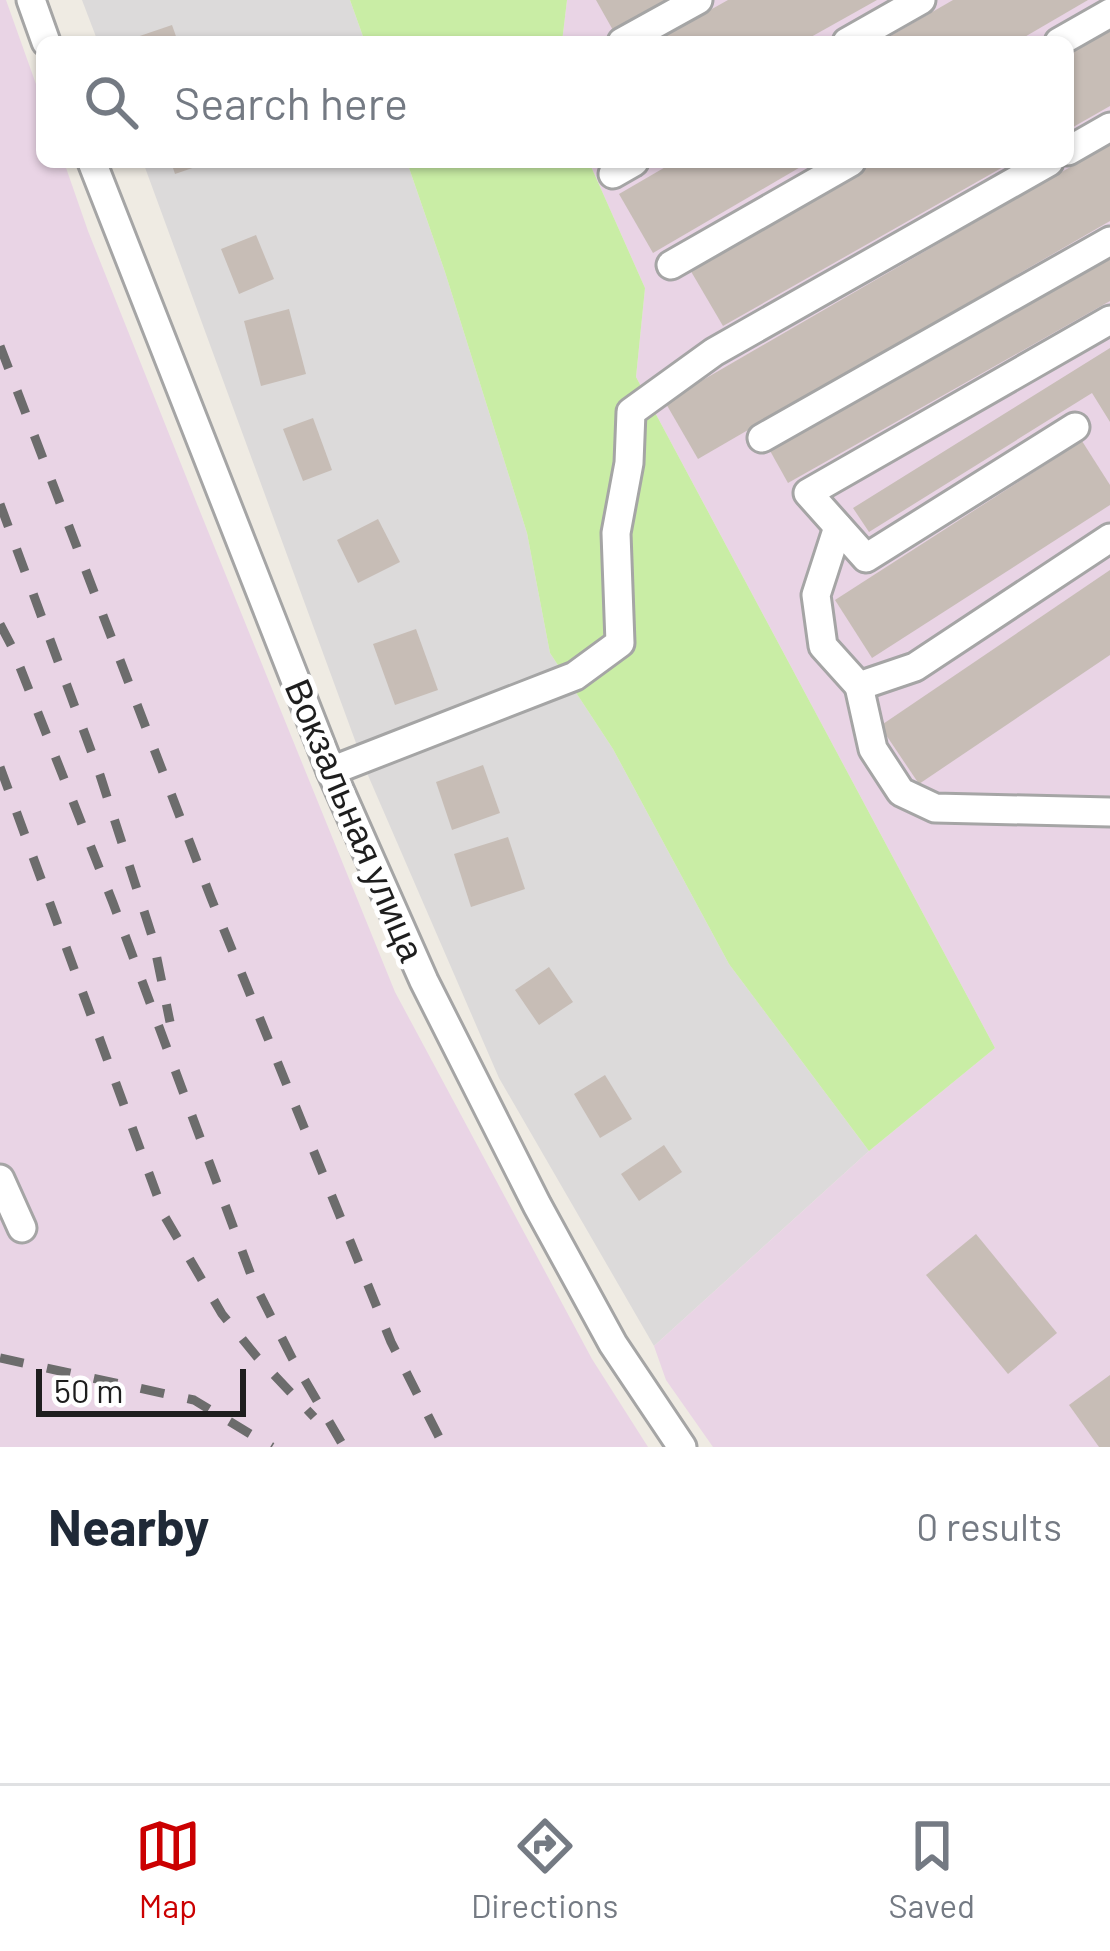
<!DOCTYPE html>
<html lang="en">
<head>
<meta charset="utf-8">
<style>
	body { margin:0; font-family:Barlow,sans-serif; background:#f6f6f7; color:#1f2937 }
	.scale { position:absolute; left:36px; bottom:30px; width:210px; box-sizing:border-box; padding-left:12px; border:6px solid #1e1e1e; border-top:0; font-size:33px; line-height:42px; white-space:nowrap; color:#1e1e1e; -webkit-text-stroke:9px #fff; paint-order:stroke }
	.list { margin:0; padding:0; list-style:none }
	h2 { display:flex; justify-content:space-between; align-items:center; height:156px; margin:0; padding:0 48px; font-size:51px }
	h2 small { font-size:39px; font-weight:400; color:#747a83 }
	.icon { flex:none; width:66px; height:66px; fill:none; stroke:currentColor; stroke-width:2; stroke-linecap:round; stroke-linejoin:round }
	.map { position:relative; flex:none; width:1110px; height:1447px; overflow:hidden }
	.search { position:absolute; background:#fff; box-shadow:0 3px 9px #0004; left:36px; right:36px; top:36px; height:132px; display:flex; align-items:center; gap:30px; box-sizing:border-box; padding:0 42px; border-radius:18px; color:#747a83; font-size:45px }
	.sheet { height:336px; background:#fff }
	nav { display:flex; justify-content:space-around; align-items:center; box-sizing:border-box; height:168px; border-top:3px solid #e0e1e3; background:#fff; font-size:33px; color:#747a83 }
	nav a { display:grid; justify-items:center; gap:6px }
	nav .on { color:#cb0001 }
	.map>svg:first-child { display:block }
	.residential { fill:#dcdada }
	.industrial { fill:#e9d4e5 }
	.grass { fill:#c9eda5 }
	.building { fill:#c7bdb6 }
	.lines { fill:none; stroke-linecap:round; stroke-linejoin:round }
	.minor-casing { stroke:#a5a5a5; stroke-width:33 }
	.minor { stroke:#fff; stroke-width:27 }
	.rail { stroke:#6c6c6c; stroke-width:9; stroke-dasharray:24 24; stroke-linecap:butt }
	.labels { text-anchor:middle; stroke-width:10; stroke-linejoin:round; paint-order:stroke }
	.street-label { font-size:36px; fill:#1e1e1e; stroke:#fff }
</style>
</head>
<body>
<div class="map">
<svg width="1110" height="1447" viewBox="0 0 1110 1447">
	<rect width="100%" height="100%" fill="#efebe3"/>
	<g class="residential">
		<polygon points="82,0 350,0 365,42 98,42"/>
		<polygon points="143,162 407,162 445,272 527,533 550,653 613,749 729,964 869,1151 654,1346 499,1078 367,773"/>
	</g>
	<g class="industrial">
		<polygon points="0,0 6,0 42,101 42,162 64,162 88,231 197,504 395,992 592,1359 648,1447 0,1447"/>
		<polygon points="567,0 1110,0 1110,1447 713,1447 666,1380 654,1346 869,1151 995,1048 636,377 645,288 589,162 1068,162 1068,42 562,42"/>
	</g>
	<g class="grass">
		<polygon points="350,0 567,0 562,42 365,42"/>
		<polygon points="407,162 589,162 645,288 636,377 995,1048 869,1151 729,964 613,749 550,653 527,533 445,272"/>
	</g>
	<g class="building">
		<polygon points="596,0 672,0 614,32"/>
		<polygon points="728,0 877,0 802,42 653,42"/>
		<polygon points="953,0 1088,0 1016,42 880,42"/>
		<polygon points="172,25 178,42 125,42 125,41"/>
		<polygon points="1110,29 1110,106 1068,130 1068,53"/>
		<polygon points="1110,144 1110,221 698,459 665,402"/>
		<polygon points="171,162 207,162 207,163 175,174"/>
		<polygon points="674,162 809,162 653,253 619,194"/>
		<polygon points="875,162 1012,162 723,326 689,268"/>
		<polygon points="256,235 274,279 239,294 221,249"/>
		<polygon points="1110,256 1110,301 788,483 769,449"/>
		<polygon points="289,309 306,374 261,386 244,321"/>
		<polygon points="1110,348 1110,422 1092,393 869,532 853,508"/>
		<polygon points="313,418 332,470 303,481 283,429"/>
		<polygon points="1082,441 1110,485 1110,505 872,658 835,600"/>
		<polygon points="378,519 400,562 358,583 337,540"/>
		<polygon points="1110,570 1110,655 919,784 880,726"/>
		<polygon points="416,629 438,690 395,705 373,644"/>
		<polygon points="483,765 500,813 452,830 436,782"/>
		<polygon points="508,837 525,889 471,907 454,854"/>
		<polygon points="549,967 573,1002 539,1025 515,990"/>
		<polygon points="605,1075 632,1119 600,1138 574,1094"/>
		<polygon points="664,1145 682,1172 639,1201 621,1174"/>
		<polygon points="976,1234 1057,1333 1008,1374 926,1275"/>
		<polygon points="1110,1375 1110,1447 1099,1447 1069,1405"/>
	</g>
	<g class="lines">
		<defs>
			<g id="minor">
				<polyline points="31,0 46,42"/>
				<polyline points="622,42 698,0"/>
				<polyline points="847,42 921,0"/>
				<polyline points="1059,42 1110,13"/>
				<polyline points="1068,151 1110,127"/>
				<polyline points="92,162 331,771 424,981 537,1205 613,1344 682,1447"/>
				<polyline points="613,174 634,162"/>
				<polyline points="671,265 851,162"/>
				<polyline points="1075,427 866,558 808,493 1110,320"/>
				<polyline points="762,438 1110,241"/>
				<polyline points="838,527 816,595 823,646 859,686 915,667 1110,538"/>
				<polyline points="859,686 873,749 901,792 935,808 1110,812"/>
				<polyline points="331,771 575,676 620,643 616,533 629,463 631,412 714,352 1049,162"/>
				<polyline points="0,1179 22,1228"/>
			</g>
		</defs>
		<use href="#minor" class="minor-casing"/>
		<use href="#minor" class="minor"/>
		<g class="rail">
			<polyline points="0,346 211,898 391,1342 444,1447"/>
			<polyline points="0,504 100,775 153,939 170,1022"/>
			<polyline points="0,624 12,647 113,903 254,1283 292,1358 344,1447"/>
			<polyline points="0,767 165,1217 222,1314 257,1357 314,1417"/>
			<polyline points="0,1358 194,1400 272,1447"/>
		</g>
	</g>
	<g class="labels">
		<g class="street-label">
			<text transform="translate(355 820) rotate(67)" y="13">Вокзальная улица</text>
		</g>
	</g>
</svg>
<div class="scale">50 m</div>
<div class="search"><svg class="icon" aria-label="search" viewBox="0 0 24 24"><circle cx="10" cy="10" r="6"/><path d="M15 15l6 6"/></svg>Search here</div>
</div>
<section class="sheet">
<h2>Nearby<small>0 results</small></h2>
<ul class="list">
</ul>
</section>
<nav>
<a class="on"><svg class="icon" aria-label="map" viewBox="0 0 24 24"><path d="M3 6l6-2 6 2 6-2v14l-6 2-6-2-6 2zM9 4v14M15 6v14"/></svg>Map</a>
<a><svg class="icon" aria-label="directions" viewBox="0 0 24 24"><path d="M12 3l9 9-9 9-9-9zM9 14v-3h6M13 9l2 2-2 2"/></svg>Directions</a>
<a><svg class="icon" aria-label="saved" viewBox="0 0 24 24"><path d="M7 4h10v16l-5-4-5 4z"/></svg>Saved</a>
</nav>
</body>
</html>
